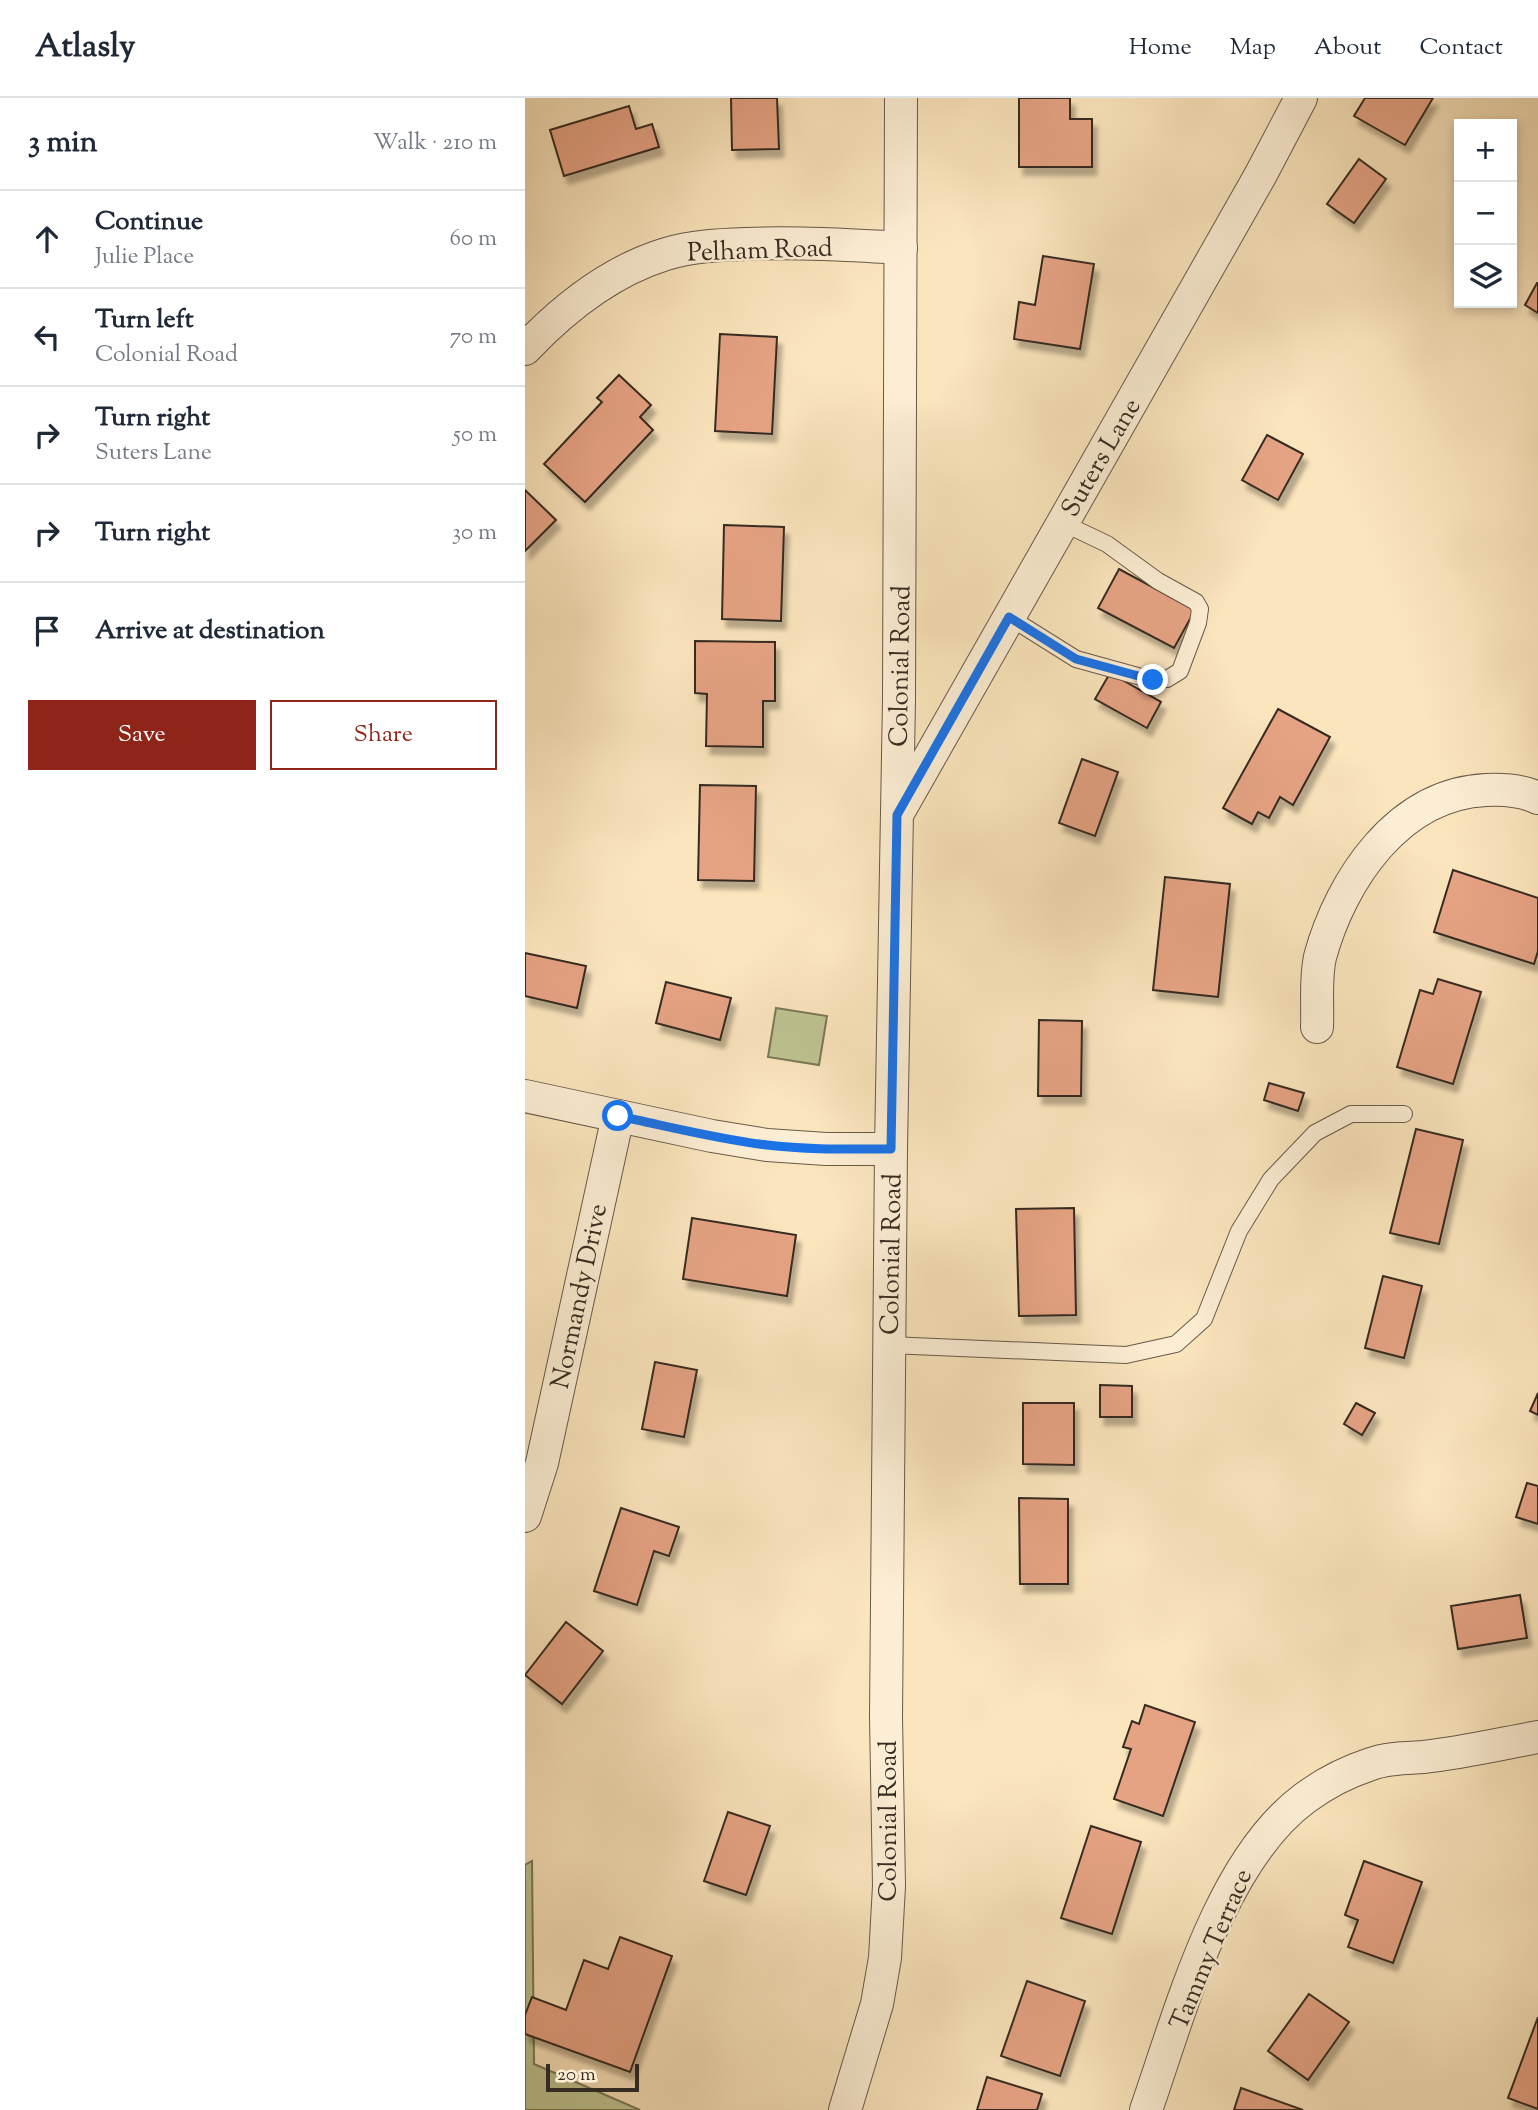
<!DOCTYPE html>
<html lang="en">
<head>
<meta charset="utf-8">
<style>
	body { margin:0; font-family:"Sorts Mill Goudy",serif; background:#f2f2f3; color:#1f2937 }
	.controls { position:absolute; right:21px; top:21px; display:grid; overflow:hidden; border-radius:0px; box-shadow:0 4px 10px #0003 }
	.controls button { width:63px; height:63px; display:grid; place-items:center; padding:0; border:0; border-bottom:2px solid #e0e1e3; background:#fff; color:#1f2937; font:35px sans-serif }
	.scale { position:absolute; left:21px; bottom:18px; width:93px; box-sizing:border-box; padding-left:7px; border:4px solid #362c22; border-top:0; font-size:19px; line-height:24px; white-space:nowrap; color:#362c22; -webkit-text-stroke:5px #fceed4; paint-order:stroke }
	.stop { position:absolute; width:21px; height:21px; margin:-16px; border:5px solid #1a73e8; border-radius:50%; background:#fff }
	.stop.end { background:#1a73e8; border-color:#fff; box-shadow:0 2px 7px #0008 }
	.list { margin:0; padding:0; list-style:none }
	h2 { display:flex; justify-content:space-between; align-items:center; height:91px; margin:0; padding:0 28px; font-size:30px }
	h2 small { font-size:23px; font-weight:400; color:#747a83 }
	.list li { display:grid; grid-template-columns:46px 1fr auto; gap:21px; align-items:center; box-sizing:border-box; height:98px; padding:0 28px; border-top:2px solid #e0e1e3 }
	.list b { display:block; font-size:26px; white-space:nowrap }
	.list p { margin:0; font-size:23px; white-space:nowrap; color:#747a83 }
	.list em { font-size:23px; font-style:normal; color:#747a83 }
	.actions { display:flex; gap:14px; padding:21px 28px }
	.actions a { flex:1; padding:16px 0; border:2px solid #8f2418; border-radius:0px; text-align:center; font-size:24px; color:#8f2418 }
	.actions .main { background:#8f2418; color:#fff }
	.icon { flex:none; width:38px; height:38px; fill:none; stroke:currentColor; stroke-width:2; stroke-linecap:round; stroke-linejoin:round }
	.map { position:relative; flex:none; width:1013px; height:2012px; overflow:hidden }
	header { display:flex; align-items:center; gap:42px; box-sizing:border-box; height:98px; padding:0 35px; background:#fff; border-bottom:2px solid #e0e1e3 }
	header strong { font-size:33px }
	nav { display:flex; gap:38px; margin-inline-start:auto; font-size:24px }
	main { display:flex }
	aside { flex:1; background:#fff }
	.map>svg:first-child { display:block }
	.green { fill:#bec592; stroke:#7a785a; stroke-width:2 }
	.building { fill:#e6a384; stroke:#362c22; stroke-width:2; filter:url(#shadow) }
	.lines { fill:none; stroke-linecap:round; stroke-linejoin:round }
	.service-casing { stroke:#675a49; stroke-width:18 }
	.minor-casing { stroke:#675a49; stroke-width:34 }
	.service { stroke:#fceed4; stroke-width:16 }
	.minor { stroke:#fceed4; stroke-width:32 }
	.route { stroke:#1a73e8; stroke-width:9 }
	.labels { text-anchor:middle; stroke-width:5; stroke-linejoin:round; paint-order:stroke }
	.street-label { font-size:26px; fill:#362c22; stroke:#fceed4 }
</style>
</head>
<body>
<header>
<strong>Atlasly</strong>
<nav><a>Home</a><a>Map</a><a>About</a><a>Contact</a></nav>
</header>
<main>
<aside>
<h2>3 min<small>Walk · 210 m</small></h2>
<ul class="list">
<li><svg class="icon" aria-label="ahead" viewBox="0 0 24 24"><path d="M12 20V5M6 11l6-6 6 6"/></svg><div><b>Continue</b><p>Julie Place</p></div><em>60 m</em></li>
<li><svg class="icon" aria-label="left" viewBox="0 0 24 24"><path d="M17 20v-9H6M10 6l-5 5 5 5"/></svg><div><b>Turn left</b><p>Colonial Road</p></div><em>70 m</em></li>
<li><svg class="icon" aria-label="right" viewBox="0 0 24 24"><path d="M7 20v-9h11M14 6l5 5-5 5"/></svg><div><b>Turn right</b><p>Suters Lane</p></div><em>50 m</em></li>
<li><svg class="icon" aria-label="right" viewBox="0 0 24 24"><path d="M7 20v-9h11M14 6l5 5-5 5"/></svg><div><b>Turn right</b></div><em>30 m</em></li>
<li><svg class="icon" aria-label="arrive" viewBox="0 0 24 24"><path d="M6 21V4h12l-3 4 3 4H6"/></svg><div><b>Arrive at destination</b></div></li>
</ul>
<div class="actions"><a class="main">Save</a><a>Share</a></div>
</aside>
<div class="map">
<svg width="1013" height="2012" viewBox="0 0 1013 2012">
	<defs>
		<filter id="shadow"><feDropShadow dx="4.5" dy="8" stdDeviation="2" flood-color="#0004"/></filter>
	</defs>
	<rect width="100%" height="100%" fill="#fbe5bd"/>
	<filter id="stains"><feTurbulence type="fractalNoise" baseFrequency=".00286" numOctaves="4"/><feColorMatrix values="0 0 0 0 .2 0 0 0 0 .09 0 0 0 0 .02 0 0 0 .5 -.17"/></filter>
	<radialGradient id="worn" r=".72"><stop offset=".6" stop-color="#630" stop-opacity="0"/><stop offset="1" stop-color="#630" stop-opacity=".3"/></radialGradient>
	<g class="green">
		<polygon points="251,910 302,918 294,967 243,959"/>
		<polygon points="7,1763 9,1966 115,2012 0,2012 0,1767"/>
	</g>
	<g class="building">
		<polygon points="206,0 252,0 254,51 207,52"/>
		<polygon points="494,0 545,0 545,21 567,21 567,69 494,69"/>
		<polygon points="840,0 908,0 880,47 829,18"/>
		<polygon points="104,8 111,31 127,26 134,49 39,78 25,32"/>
		<polygon points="834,61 861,81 829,125 802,106"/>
		<polygon points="518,158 569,166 555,251 489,241 494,204 510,207"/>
		<polygon points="1012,185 1013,185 1013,215 1000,207"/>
		<polygon points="195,236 252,239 247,336 190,333"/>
		<polygon points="94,277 126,307 115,319 128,332 60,404 19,366 77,304 72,300"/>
		<polygon points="742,337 778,356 753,402 717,382"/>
		<polygon points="0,392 31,422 0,453"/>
		<polygon points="199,427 259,429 256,523 197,521"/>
		<polygon points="594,471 670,512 649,550 573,510"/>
		<polygon points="170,543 250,544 250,603 238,603 238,649 181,648 182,596 170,595"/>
		<polygon points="585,575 636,604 622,630 570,601"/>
		<polygon points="753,611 805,639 768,707 755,699 744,720 733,714 727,726 698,710"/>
		<polygon points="557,661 593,674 570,738 534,725"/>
		<polygon points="175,687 231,688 229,783 173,782"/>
		<polygon points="928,772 1013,800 1013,853 1009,866 909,834"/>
		<polygon points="640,779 705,786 693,899 628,892"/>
		<polygon points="0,855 61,868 52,910 0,898"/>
		<polygon points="913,881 956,894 928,986 872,969 895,892 908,896"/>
		<polygon points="141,884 206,900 195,942 131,925"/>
		<polygon points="514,922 557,923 556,998 513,998"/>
		<polygon points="744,985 779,995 773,1013 739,1002"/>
		<polygon points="891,1031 938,1042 914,1146 865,1135"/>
		<polygon points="549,1110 551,1217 494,1218 491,1111"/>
		<polygon points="167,1120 271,1137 262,1198 158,1181"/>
		<polygon points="858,1178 897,1188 879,1260 840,1250"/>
		<polygon points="130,1264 172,1272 159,1339 117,1331"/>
		<polygon points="575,1287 607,1288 607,1319 575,1319"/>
		<polygon points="1013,1295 1013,1317 1005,1313"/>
		<polygon points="498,1305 549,1305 549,1367 498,1366"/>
		<polygon points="831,1305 850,1315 837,1337 819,1326"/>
		<polygon points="1002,1385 1013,1388 1013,1426 991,1419"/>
		<polygon points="494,1400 543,1401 543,1486 495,1486"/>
		<polygon points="96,1410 154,1429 144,1458 129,1453 112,1507 69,1493"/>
		<polygon points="995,1497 1002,1540 933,1551 926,1508"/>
		<polygon points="41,1524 78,1553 37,1606 0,1577"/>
		<polygon points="620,1607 670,1624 638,1718 589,1701 606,1651 598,1649 607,1623 614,1626"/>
		<polygon points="203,1714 245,1728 221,1797 179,1783"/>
		<polygon points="566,1728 616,1744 587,1836 536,1820"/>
		<polygon points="839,1763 897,1784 868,1865 823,1849 833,1822 820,1817"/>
		<polygon points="95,1839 147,1858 105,1974 0,1936 0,1917 7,1899 41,1912 59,1862 83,1871"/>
		<polygon points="502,1883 560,1903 535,1978 476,1958"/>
		<polygon points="784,1896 824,1924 783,1982 743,1953"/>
		<polygon points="1013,1919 1013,2011 983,2000"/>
		<polygon points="462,1979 517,1996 512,2012 452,2012"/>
		<polygon points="716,1990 778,2012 709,2012"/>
	</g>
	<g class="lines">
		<defs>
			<g id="service">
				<polyline points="484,519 551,561 627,582 642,581 655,573 673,525 675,511 671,504 633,483 582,446 538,425"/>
				<polyline points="364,1247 601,1257 651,1246 679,1221 714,1133 746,1081 790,1035 826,1016 879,1016"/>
			</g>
			<g id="minor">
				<path d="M0 251C39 210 85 173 141 156 167 148 194 147 221 146 273 144 324 147 376 150"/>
				<polyline points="374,713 735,78 776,0"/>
				<path d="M792 929C793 906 790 881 795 859 816 782 873 696 961 692 979 691 996 692 1013 700"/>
				<polyline points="0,998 187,1038 242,1047 301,1051 366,1051"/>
				<polyline points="0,1418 17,1365 93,1018"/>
				<polyline points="320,2012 352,1906 360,1860 364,1788 361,1619 366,1051 374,602 376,0"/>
				<path d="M621 2012C655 1915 695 1762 780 1700 800 1685 822 1674 846 1666 862 1660 881 1660 898 1659 936 1655 975 1646 1013 1639"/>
			</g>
		</defs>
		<use href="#service" class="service-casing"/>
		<use href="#minor" class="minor-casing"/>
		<use href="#service" class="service"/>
		<use href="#minor" class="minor"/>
	</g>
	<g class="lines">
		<path class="route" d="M93 1018C142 1028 192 1041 242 1047 283 1052 325 1051 366 1051L372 717 484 519 551 561 628 582"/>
	</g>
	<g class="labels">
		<g class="street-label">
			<text transform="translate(235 151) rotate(-2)" y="9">Pelham Road</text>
			<text transform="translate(575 359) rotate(-60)" y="9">Suters Lane</text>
			<text transform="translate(374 568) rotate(-89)" y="9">Colonial Road</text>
			<text transform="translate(365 1156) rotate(-89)" y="9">Colonial Road</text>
			<text transform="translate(53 1198) rotate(-78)" y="9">Normandy Drive</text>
			<text transform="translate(362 1723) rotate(-90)" y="9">Colonial Road</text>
			<text transform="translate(685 1851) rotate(-67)" y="9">Tammy Terrace</text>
		</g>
	</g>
	<rect width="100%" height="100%" filter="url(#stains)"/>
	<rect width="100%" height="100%" fill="url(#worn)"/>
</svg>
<div class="controls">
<button>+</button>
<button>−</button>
<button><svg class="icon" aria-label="layers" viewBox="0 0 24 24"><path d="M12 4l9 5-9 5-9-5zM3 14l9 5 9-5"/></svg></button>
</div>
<div class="scale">20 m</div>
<div class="stop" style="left:93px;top:1018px"></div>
<div class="stop end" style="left:628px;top:582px"></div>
</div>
</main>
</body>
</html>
